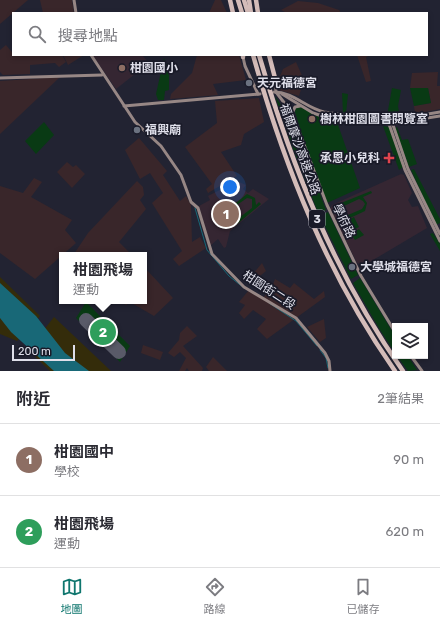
<!DOCTYPE html>
<html lang="zh-TW">
<head>
<meta charset="utf-8">
<style>
	body { margin:0; font-family:Rubik,"Noto Sans TC",sans-serif; background:#f2f2f3; color:#2b2b33 }
	.controls { position:absolute; right:12px; bottom:12px; display:grid; overflow:hidden; border-radius:0px; box-shadow:0 2px 6px #0003 }
	.controls button { width:36px; height:36px; display:grid; place-items:center; padding:0; border:0; border-bottom:1px solid #e1e1e2; background:#fff; color:#2b2b33; font:20px sans-serif }
	.scale { position:absolute; left:12px; bottom:10px; width:63px; box-sizing:border-box; padding-left:4px; border:2px solid #dfdfea; border-top:0; font-size:11px; line-height:14px; white-space:nowrap; color:#dfdfea; -webkit-text-stroke:3px #191a28; paint-order:stroke }
	.you { position:absolute; left:230px; top:187px; width:14px; height:14px; margin:-10px; border:3px solid #fff; border-radius:50%; background:#1a73e8; box-shadow:0 0 0 6px #1a73e833 }
	.badge { display:grid; place-items:center; width:26px; height:26px; border-radius:50%; background:#0f766e; color:#fff; font-size:13px; font-weight:700 }
	.pin { position:absolute; translate:-50% -50%; border:2px solid #fff; box-shadow:0 1px 4px #0006 }
	.popup { position:absolute; left:59px; top:252px; width:88px; height:52px; box-sizing:border-box; display:grid; place-content:center; border-radius:0px; background:#fff; filter:drop-shadow(0 1px 3px #0005); font-size:13px; white-space:nowrap; color:#7c7c81 }
	.popup b { font-size:15px; color:#2b2b33 }
	.popup::after { content:''; position:absolute; left:50%; top:100%; margin-left:-8px; border:8px solid transparent; border-top-color:#fff }
	.list { margin:0; padding:0; list-style:none }
	h2 { display:flex; justify-content:space-between; align-items:center; height:52px; margin:0; padding:0 16px; font-size:17px }
	h2 small { font-size:13px; font-weight:400; color:#7c7c81 }
	.list li { display:grid; grid-template-columns:26px 1fr auto; gap:12px; align-items:center; box-sizing:border-box; height:72px; padding:0 16px; border-top:1px solid #e1e1e2 }
	.list b { display:block; font-size:15px; white-space:nowrap }
	.list p { margin:0; font-size:13px; white-space:nowrap; color:#7c7c81 }
	.list em { font-size:13px; font-style:normal; color:#7c7c81 }
	.icon { flex:none; width:22px; height:22px; fill:none; stroke:currentColor; stroke-width:2; stroke-linecap:round; stroke-linejoin:round }
	.map { position:relative; flex:none; width:440px; height:371px; overflow:hidden }
	.search { position:absolute; background:#fff; box-shadow:0 2px 6px #0003; left:12px; right:12px; top:12px; height:44px; display:flex; align-items:center; gap:10px; box-sizing:border-box; padding:0 14px; border-radius:0px; color:#7c7c81; font-size:15px }
	.sheet { height:196px; background:#fff }
	nav { display:flex; justify-content:space-around; align-items:center; box-sizing:border-box; height:56px; border-top:1px solid #e1e1e2; background:#fff; font-size:11px; color:#7c7c81 }
	nav a { display:grid; justify-items:center; gap:2px }
	nav .on { color:#0f766e }
	.map>svg:first-child { display:block }
	.industrial { fill:#39262a }
	.education { fill:#352632 }
	.green { fill:#093a14; fill-rule:evenodd }
	.sand { fill:#342c0a }
	.water { fill:#186877 }
	.lines { fill:none; stroke-linecap:round; stroke-linejoin:round }
	.stream { stroke:#186877; stroke-width:1 }
	.runway { stroke:#595a68; stroke-width:14 }
	.secondary { stroke:#978785; stroke-width:3 }
	.highway { stroke:#d4bcb9; stroke-width:4.5 }
	.education-dot { fill:#8d6e63; stroke:#191a28; stroke-width:1.5 }
	.worship-dot { fill:#6b7280; stroke:#191a28; stroke-width:1.5 }
	.health-dot { fill:#e0444e; stroke:#191a28; stroke-width:1.5 }
	.labels { text-anchor:middle; stroke-width:3.5; stroke-linejoin:round; paint-order:stroke }
	.shield { fill:#191a28; stroke:#a4a4b0; stroke-width:1 }
	.shield-label { font-size:11px; font-weight:bold; fill:#dfdfea }
	.poi-label { font-size:12px; font-weight:bold; fill:#dfdfea; stroke:#191a28; text-anchor:start }
	.street-label { font-size:12px; fill:#dfdfea; stroke:#191a28 }
</style>
</head>
<body>
<div class="map">
<svg width="440" height="371" viewBox="0 0 440 371">
	<rect width="100%" height="100%" fill="#222332"/>
	<g class="industrial">
		<polygon points="0,0 28,0 0,24"/>
		<polygon points="40,0 72,0 74,13 43,13"/>
		<polygon points="215,0 221,0 227,13 209,13"/>
		<polygon points="298,1 318,3 339,10 341,13 287,13 281,10"/>
		<polygon points="6,45 15,56 62,55 66,62 59,67 55,63 30,65 30,74 3,75 0,72 0,50"/>
		<polygon points="63,55 84,55 68,65"/>
		<polygon points="197,55 239,55 246,80 213,84 218,95 170,99 171,94 192,73"/>
		<polygon points="357,55 371,55 366,57 371,81 366,82"/>
		<polygon points="296,62 304,80 299,96 279,90 278,81 283,69"/>
		<polygon points="438,72 437,86 440,86 440,109 415,114 414,106 431,103 428,88 410,88 412,73"/>
		<polygon points="60,77 0,134 0,81"/>
		<polygon points="259,98 264,122 244,134 241,145 221,152 237,176 208,193 206,189 212,184 185,147 217,123 215,101"/>
		<polygon points="139,138 167,171 163,175 180,201 186,196 191,205 192,242 200,237 206,248 179,266 173,259 182,251 152,203 163,193 150,173 140,179 125,150"/>
		<polygon points="67,162 73,167 76,165 85,174 72,188 57,172"/>
		<polygon points="34,178 42,182 31,197 72,220 65,230 76,243 35,279 0,253 0,186 23,193"/>
		<polygon points="137,181 143,187 144,195 140,200 146,209 119,242 132,255 75,255 74,254 88,233"/>
		<polygon points="262,263 266,271 260,276 273,284 275,279 290,288 294,283 314,299 324,291 325,297 267,339 257,329 266,319 253,310 244,319 239,313 245,305 239,302 249,290 264,297 268,291 249,279"/>
		<polygon points="144,267 173,298 154,316 130,302 126,305 120,301 144,301"/>
		<polygon points="324,319 326,338 320,342 307,327"/>
		<polygon points="187,326 197,336 183,346 203,368 202,371 189,371 187,368 185,371 179,371 186,358 180,352 174,357 168,353 179,340 180,333"/>
		<polygon points="143,345 163,352 160,360 141,353"/>
		<polygon points="213,357 227,371 209,371 206,367"/>
	</g>
	<g class="education">
		<polygon points="95,55 142,55 149,63 116,89 93,56"/>
		<polygon points="401,174 404,175 412,193 408,200 412,207 418,206 427,228 363,266 357,263 330,209 332,205"/>
		<polygon points="237,181 246,185 243,189 248,193 253,189 269,199 230,231 226,247 224,248 218,239 210,246 199,206 210,200 208,196"/>
	</g>
	<g class="green">
		<polygon points="164,58 166,64 169,64 169,90 165,91 164,100 158,100 156,94"/>
		<polygon points="392,88 401,90 398,106 400,117 387,116"/>
		<polygon points="410,88 428,88 431,103 414,106"/>
		<polygon points="342,93 348,94 346,113 343,112"/>
		<polygon points="275,96 293,123 326,210 319,215 295,154"/>
		<polygon points="300,107 317,116 336,119 360,188 327,203 307,151 295,112 296,108"/>
		<polygon points="44,122 54,135 36,154 25,141"/>
		<polygon points="383,126 389,127 403,167 399,170"/>
		<polygon points="397,127 402,140 408,139 417,164 409,167 395,128"/>
		<polygon points="414,169 440,219 440,223 436,225 411,170"/>
		<path d="M371 191 372 193 363 197 367 203 365 211 350 218 342 215 340 211 341 207 337 208 336 205ZM359 199 363 201 365 204 362 209 348 215 343 211 344 206Z"/>
		<path d="M247 194 255 198 256 205 259 202 261 204 236 225 234 223 238 219 231 217 230 208ZM247 198 252 199V208L240 217 235 216 233 212 234 207Z"/>
		<polygon points="328,212 358,275 351,279 320,216"/>
		<polygon points="354,217 359,227 351,231 346,221"/>
		<polygon points="359,229 364,235 355,240 351,234"/>
		<polygon points="433,233 440,244 440,251 430,234"/>
		<polygon points="360,278 395,336 395,353 380,330 353,283"/>
		<polygon points="86,302 130,346 120,362 76,318"/>
		<polygon points="397,356 408,356 417,370 408,371"/>
	</g>
	<g class="sand">
		<polygon points="0,277 40,316 17,341 0,334"/>
		<polygon points="54,317 111,371 50,371 28,350"/>
	</g>
	<polygon class="water" points="0,283 36,316 65,353 89,371 54,371 11,332 0,318"/>
	<g class="lines">
		<g class="stream">
			<polyline points="195,208 207,250 229,276 244,288"/>
			<polyline points="269,303 296,321 317,346"/>
			<polyline points="320,350 326,358 328,368"/>
		</g>
		<polyline class="runway" points="86,320 119,352"/>
		<g class="secondary">
			<polyline points="74,0 76,13"/>
			<polyline points="91,55 135,122 161,146 181,175 191,202 198,208 212,254 244,287 296,318 325,353 329,361 330,371"/>
			<polyline points="243,57 245,66 258,94"/>
			<polyline points="0,78 102,75"/>
			<polyline points="275,78 276,92"/>
			<path d="M274 92C293 92 306 108 324 112L387 121 440 112"/>
			<polyline points="276,92 292,113 327,205 361,276 395,332"/>
			<polyline points="282,94 313,113 322,116 389,124 440,116"/>
			<polyline points="124,106 260,94"/>
			<polyline points="292,113 295,107 300,106"/>
			<polyline points="392,122 408,169 440,234"/>
			<polyline points="389,124 405,170 440,241"/>
			<polyline points="411,356 422,371"/>
		</g>
		<g class="highway">
			<polyline points="230,0 233,13"/>
			<polyline points="238,0 242,13"/>
			<polyline points="244,0 248,13"/>
			<polyline points="249,0 251,13"/>
			<polyline points="256,0 258,13"/>
			<polyline points="243,55 243,57"/>
			<path d="M253 55C285 168 327 274 395 371"/>
			<path d="M259 55C292 167 335 275 403 371"/>
			<polyline points="269,55 275,78"/>
		</g>
	</g>
	<g class="education-dot">
		<circle cx="122" cy="68" r="4"/>
		<circle cx="312" cy="119" r="4"/>
	</g>
	<g class="worship-dot">
		<circle cx="249" cy="83" r="4"/>
		<circle cx="137" cy="130" r="4"/>
		<circle cx="352" cy="267" r="4"/>
	</g>
	<path class="health-dot" d="M387 152h4v4h4v4h-4v4h-4v-4h-4v-4h4z"/>
	<g class="labels">
		<rect class="shield" x="309" y="210" width="16" height="18" rx="3"/>
		<g class="shield-label">
			<text x="317" y="223">3</text>
		</g>
		<g class="poi-label">
			<text x="130" y="72">柑園國小</text>
			<text x="257" y="87">天元福德宮</text>
			<text x="320" y="123">樹林柑園圖書閱覽室</text>
			<text x="145" y="134">福興廟</text>
			<text x="380" y="162" text-anchor="end">承恩小兒科</text>
			<text x="360" y="271">大學城福德宮</text>
		</g>
		<g class="street-label">
			<text transform="translate(300 149) rotate(70)" y="4">福爾摩沙高速公路</text>
			<text transform="translate(344 221) rotate(64)" y="4">學府路</text>
			<text transform="translate(269 290) rotate(33)" y="4">柑園街二段</text>
		</g>
	</g>
</svg>
<div class="controls">
<button><svg class="icon" aria-label="layers" viewBox="0 0 24 24"><path d="M12 4l9 5-9 5-9-5zM3 14l9 5 9-5"/></svg></button>
</div>
<div class="scale">200 m</div>
<div class="you"></div>
<div class="pin badge" style="left:226px;top:214px;background:#8d6e63">1</div>
<div class="pin badge" style="left:103px;top:332px;background:#2e9e5b">2</div>
<div class="popup"><b>柑園飛場</b>運動</div>
<div class="search"><svg class="icon" aria-label="search" viewBox="0 0 24 24"><circle cx="10" cy="10" r="6"/><path d="M15 15l6 6"/></svg>搜尋地點</div>
</div>
<section class="sheet">
<h2>附近<small>2筆結果</small></h2>
<ul class="list">
<li><span class="badge" style="background:#8d6e63">1</span><div><b>柑園國中</b><p>學校</p></div><em>90 m</em></li>
<li><span class="badge" style="background:#2e9e5b">2</span><div><b>柑園飛場</b><p>運動</p></div><em>620 m</em></li>
</ul>
</section>
<nav>
<a class="on"><svg class="icon" aria-label="map" viewBox="0 0 24 24"><path d="M3 6l6-2 6 2 6-2v14l-6 2-6-2-6 2zM9 4v14M15 6v14"/></svg>地圖</a>
<a><svg class="icon" aria-label="directions" viewBox="0 0 24 24"><path d="M12 3l9 9-9 9-9-9zM9 14v-3h6M13 9l2 2-2 2"/></svg>路線</a>
<a><svg class="icon" aria-label="saved" viewBox="0 0 24 24"><path d="M7 4h10v16l-5-4-5 4z"/></svg>已儲存</a>
</nav>
</body>
</html>
